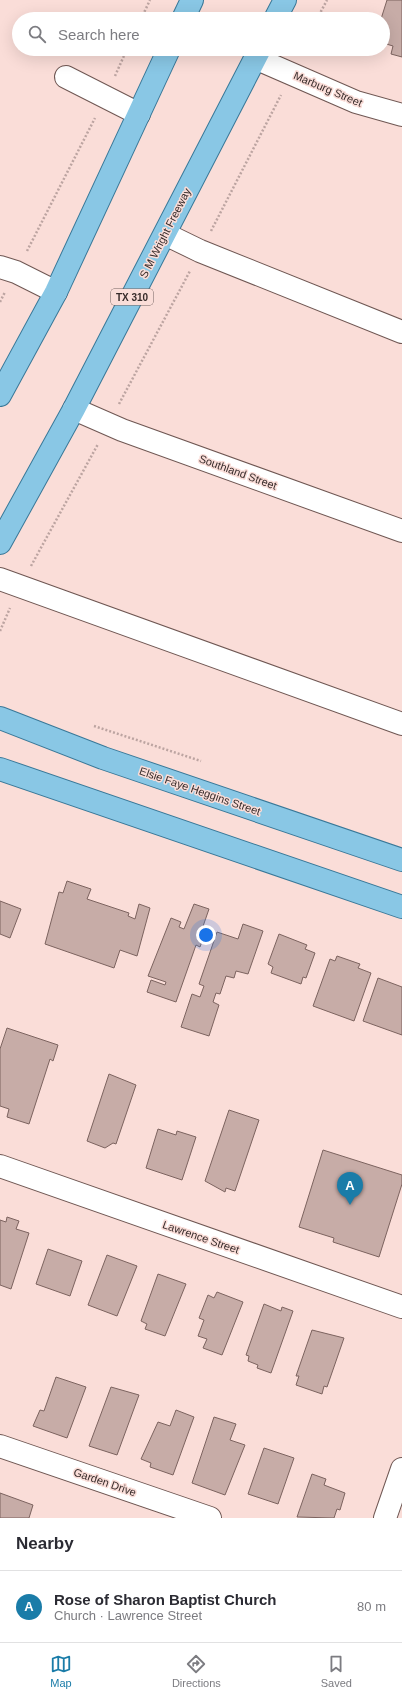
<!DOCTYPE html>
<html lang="en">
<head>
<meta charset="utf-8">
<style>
	body { margin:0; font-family:Helvetica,sans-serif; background:#f7f7f7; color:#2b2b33 }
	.you { position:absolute; left:206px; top:935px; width:14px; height:14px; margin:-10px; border:3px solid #fff; border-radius:50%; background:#1a73e8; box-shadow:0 0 0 6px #1a73e833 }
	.badge { display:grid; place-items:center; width:26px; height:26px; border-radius:50%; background:#1a7ca8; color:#fff; font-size:13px; font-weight:700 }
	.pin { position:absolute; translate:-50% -33px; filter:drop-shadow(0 1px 2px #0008) }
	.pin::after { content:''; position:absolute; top:21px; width:14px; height:12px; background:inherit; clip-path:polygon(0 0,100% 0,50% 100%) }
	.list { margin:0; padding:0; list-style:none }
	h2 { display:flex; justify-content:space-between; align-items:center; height:52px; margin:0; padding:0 16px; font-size:17px }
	h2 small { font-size:13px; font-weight:400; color:#7c7c81 }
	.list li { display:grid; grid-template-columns:26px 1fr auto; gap:12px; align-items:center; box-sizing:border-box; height:72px; padding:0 16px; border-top:1px solid #e1e1e2 }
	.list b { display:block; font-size:15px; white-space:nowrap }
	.list p { margin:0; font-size:13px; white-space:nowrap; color:#7c7c81 }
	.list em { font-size:13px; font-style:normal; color:#7c7c81 }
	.icon { flex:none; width:22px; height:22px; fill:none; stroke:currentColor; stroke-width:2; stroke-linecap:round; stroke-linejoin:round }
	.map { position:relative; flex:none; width:402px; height:1518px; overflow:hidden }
	.search { position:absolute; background:#fff; box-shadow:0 4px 16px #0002; left:12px; right:12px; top:12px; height:44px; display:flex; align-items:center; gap:10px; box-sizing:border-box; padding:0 14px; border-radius:22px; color:#7c7c81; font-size:15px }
	.sheet { height:124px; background:#fff }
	nav { display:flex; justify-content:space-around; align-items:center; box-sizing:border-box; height:56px; border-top:1px solid #e1e1e2; background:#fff; font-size:11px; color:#7c7c81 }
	nav a { display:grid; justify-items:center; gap:2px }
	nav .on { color:#1a7ca8 }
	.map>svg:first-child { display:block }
	.building { fill:#c7aca7; stroke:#7c635f }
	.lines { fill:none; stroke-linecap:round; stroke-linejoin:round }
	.minor-casing { stroke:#6f5753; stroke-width:24 }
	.major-casing { stroke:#397898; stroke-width:24 }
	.path { stroke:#bca4a1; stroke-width:2.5; stroke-dasharray:2 2; stroke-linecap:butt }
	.minor { stroke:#fff; stroke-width:22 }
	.major { stroke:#89c7e5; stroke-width:22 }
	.labels { text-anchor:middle; stroke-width:3; stroke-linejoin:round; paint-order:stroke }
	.shield { fill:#faddd8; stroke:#71605e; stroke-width:1 }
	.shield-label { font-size:10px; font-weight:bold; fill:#362b2a }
	.street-label { font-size:11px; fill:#362b2a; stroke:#faddd8 }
</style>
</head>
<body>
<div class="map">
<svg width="402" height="1518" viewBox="0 0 402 1518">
	<rect width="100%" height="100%" fill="#faddd8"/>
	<g class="building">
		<polygon points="387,0 402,0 402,57 391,54 393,46 383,43 383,19 381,19"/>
		<polygon points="67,881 91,889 87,899 129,913 128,916 135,919 139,904 150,908 137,956 120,950 114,968 45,944 59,892 63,893"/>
		<polygon points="0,901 21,909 10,938 0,934"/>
		<polygon points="194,904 209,909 200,935 204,936 200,947 196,945 176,1002 147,992 151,980 165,985 166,982 148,976 171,918 181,922 179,927 184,929"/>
		<polygon points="243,924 263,931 248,974 236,971 234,978 226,976 220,994 216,993 213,1002 219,1005 209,1036 181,1027 192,994 200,997 204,986 199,984 217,932 238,939"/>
		<polygon points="279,934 307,945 305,949 315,953 306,978 303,977 301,984 271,973 273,967 268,964"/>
		<polygon points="337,956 360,964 358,968 371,973 354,1021 313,1006 330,959 335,961"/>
		<polygon points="378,978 402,987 402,1035 363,1021"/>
		<polygon points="7,1028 58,1045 53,1061 50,1059 29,1124 7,1117 9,1109 0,1106 0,1049"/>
		<polygon points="109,1074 136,1085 116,1144 113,1143 105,1148 87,1141"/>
		<polygon points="229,1110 259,1120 235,1191 226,1188 225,1192 205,1181"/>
		<polygon points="158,1129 176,1135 177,1131 196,1137 182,1180 146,1168"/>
		<polygon points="323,1150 402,1175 402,1184 379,1257 333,1242 334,1238 299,1227"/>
		<polygon points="7,1217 19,1221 16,1229 29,1233 11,1289 0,1285 0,1220 6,1222"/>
		<polygon points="48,1249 82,1261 70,1296 36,1284"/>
		<polygon points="107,1255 137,1266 117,1316 88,1305"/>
		<polygon points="158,1274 186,1284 165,1336 145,1329 147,1324 141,1321"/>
		<polygon points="217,1292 243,1302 222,1355 203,1348 207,1339 198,1336 204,1320 199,1318 208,1295 214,1298"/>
		<polygon points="264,1304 281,1311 282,1307 293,1311 271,1373 257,1368 258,1365 248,1361 249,1356 246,1355"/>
		<polygon points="312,1330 344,1338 327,1387 324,1386 322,1394 296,1385 299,1376 296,1376"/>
		<polygon points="56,1377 86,1387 67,1438 33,1426 40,1410 44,1411"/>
		<polygon points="111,1387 139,1395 117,1455 89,1446"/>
		<polygon points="176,1410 194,1417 173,1475 150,1467 151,1463 141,1459 158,1422 170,1426"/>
		<polygon points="214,1417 236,1424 230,1440 245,1445 225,1495 192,1483"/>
		<polygon points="264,1448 294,1458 278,1504 248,1494"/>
		<polygon points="312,1474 326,1479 324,1485 345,1493 340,1510 337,1509 334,1518 297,1517"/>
		<polygon points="0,1493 33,1505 29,1518 0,1518"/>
	</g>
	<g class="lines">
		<defs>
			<g id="minor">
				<polyline points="255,58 356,102 402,115"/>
				<polyline points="66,77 139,114"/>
				<polyline points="165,234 200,251 402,332"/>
				<polyline points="0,267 16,272 56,292"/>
				<polyline points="74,409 122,430 402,531"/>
				<polyline points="0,579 402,724"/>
				<polyline points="0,1166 402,1307"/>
				<polyline points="0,1446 210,1518"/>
				<polyline points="385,1518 402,1469"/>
			</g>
			<g id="major">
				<polyline points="183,19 192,0"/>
				<polyline points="275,19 285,0"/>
				<polyline points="0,395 56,292 169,49"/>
				<polyline points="0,543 74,409 260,49"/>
				<polyline points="0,718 103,758 402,860"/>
				<polyline points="0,769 402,907"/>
			</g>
		</defs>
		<use href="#minor" class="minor-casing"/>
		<use href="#major" class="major-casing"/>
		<g class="path">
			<polyline points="141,19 150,0"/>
			<polyline points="317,19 327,0"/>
			<polyline points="115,76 127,49"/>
			<polyline points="211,231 281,95"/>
			<polyline points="27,251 95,118"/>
			<polyline points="0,302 5,292"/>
			<polyline points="119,404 190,271"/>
			<polyline points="31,566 98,444"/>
			<polyline points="0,631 10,608"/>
			<polyline points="94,726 201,761"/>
		</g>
		<use href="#minor" class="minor"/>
		<use href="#major" class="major"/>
	</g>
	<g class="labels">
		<rect class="shield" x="111" y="289" width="42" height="16" rx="3"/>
		<g class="shield-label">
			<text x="132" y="301">TX 310</text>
		</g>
		<g class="street-label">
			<text transform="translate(328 89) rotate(23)" y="4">Marburg Street</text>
			<text transform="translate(165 233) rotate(-63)" y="4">S M Wright Freeway</text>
			<text transform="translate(238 472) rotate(20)" y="4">Southland Street</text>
			<text transform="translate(200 791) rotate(19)" y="4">Elsie Faye Heggins Street</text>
			<text transform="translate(201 1237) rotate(19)" y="4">Lawrence Street</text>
			<text transform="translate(105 1482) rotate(19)" y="4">Garden Drive</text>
		</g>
	</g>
</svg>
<div class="you"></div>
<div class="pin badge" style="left:350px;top:1205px">A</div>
<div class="search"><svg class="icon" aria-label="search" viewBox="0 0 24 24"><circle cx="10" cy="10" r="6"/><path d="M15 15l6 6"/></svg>Search here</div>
</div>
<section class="sheet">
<h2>Nearby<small></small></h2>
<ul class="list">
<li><span class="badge">A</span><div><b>Rose of Sharon Baptist Church</b><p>Church · Lawrence Street</p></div><em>80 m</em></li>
</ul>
</section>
<nav>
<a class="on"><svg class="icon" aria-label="map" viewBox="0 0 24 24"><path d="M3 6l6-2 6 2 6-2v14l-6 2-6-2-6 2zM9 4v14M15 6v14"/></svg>Map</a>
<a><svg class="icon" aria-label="directions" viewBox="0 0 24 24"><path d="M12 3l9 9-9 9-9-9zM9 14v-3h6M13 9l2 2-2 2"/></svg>Directions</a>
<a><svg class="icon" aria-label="saved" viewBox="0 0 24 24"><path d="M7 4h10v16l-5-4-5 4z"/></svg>Saved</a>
</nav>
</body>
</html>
